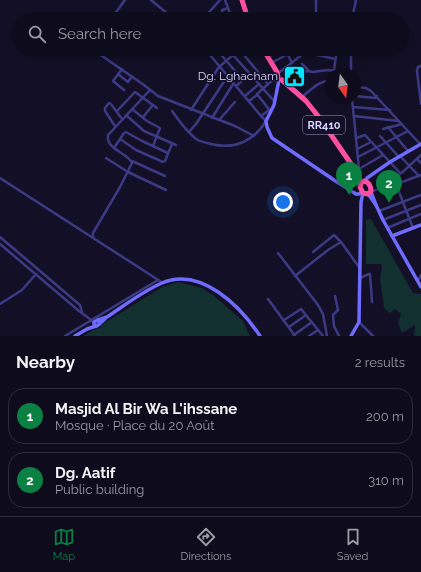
<!DOCTYPE html>
<html lang="en">
<head>
<meta charset="utf-8">
<style>
	body { margin:0; font-family:Raleway,sans-serif; background:#1c1929; color:#f1f3f6 }
	.compass { position:absolute; left:325px; top:68px; width:36px; height:36px; border-radius:50%; background:#0e0b1c; box-shadow:0 2px 10px #0003; rotate:166deg }
	.you { position:absolute; left:283px; top:202px; width:14px; height:14px; margin:-10px; border:3px solid #fff; border-radius:50%; background:#1a73e8; box-shadow:0 0 0 6px #1a73e833 }
	.badge { display:grid; place-items:center; width:26px; height:26px; border-radius:50%; background:#0b8043; color:#fff; font-size:13px; font-weight:700 }
	.pin { position:absolute; translate:-50% -33px; filter:drop-shadow(0 1px 2px #0008) }
	.pin::after { content:''; position:absolute; top:21px; width:14px; height:12px; background:inherit; clip-path:polygon(0 0,100% 0,50% 100%) }
	.list { margin:0; padding:0; list-style:none }
	h2 { display:flex; justify-content:space-between; align-items:center; height:52px; margin:0; padding:0 16px; font-size:17px }
	h2 small { font-size:13px; font-weight:400; color:#9b9ba3 }
	.list li { display:grid; grid-template-columns:26px 1fr auto; gap:12px; align-items:center; box-sizing:border-box; height:56px; margin:0 8px 8px; padding:0 8px; border:1px solid #2e2b3b; border-radius:16px }
	.list b { display:block; font-size:15px; white-space:nowrap }
	.list p { margin:0; font-size:13px; white-space:nowrap; color:#9b9ba3 }
	.list em { font-size:13px; font-style:normal; color:#9b9ba3 }
	.icon { flex:none; width:22px; height:22px; fill:none; stroke:currentColor; stroke-width:2; stroke-linecap:round; stroke-linejoin:round }
	.map { position:relative; flex:none; width:421px; height:336px; overflow:hidden }
	.search { position:absolute; background:#0e0b1c; box-shadow:0 2px 10px #0003; left:12px; right:12px; top:12px; height:44px; display:flex; align-items:center; gap:10px; box-sizing:border-box; padding:0 14px; border-radius:22px; color:#9b9ba3; font-size:15px }
	.sheet { height:180px; background:#0e0b1c }
	nav { display:flex; justify-content:space-around; align-items:center; box-sizing:border-box; height:56px; border-top:1px solid #2e2b3b; background:#0e0b1c; font-size:11px; color:#9b9ba3 }
	nav a { display:grid; justify-items:center; gap:2px }
	nav .on { color:#0b8043 }
	.map>svg:first-child { display:block }
	.green { fill:#12302f }
	.lines { fill:none; stroke-linecap:round; stroke-linejoin:round }
	.street { stroke:#3d3a85; stroke-width:2.5 }
	.secondary { stroke:#6f6bff; stroke-width:3.5 }
	.highway { stroke:#ff4fa3; stroke-width:5 }
	.labels { text-anchor:middle; stroke-width:3.5; stroke-linejoin:round; paint-order:stroke }
	.shield { fill:#130f26; stroke:#9e99be; stroke-width:1 }
	.shield-label { font-size:11px; font-weight:bold; fill:#d9d4ff }
	.poi-label { font-size:12px; fill:#d9d4ff; stroke:#130f26; text-anchor:end }
</style>
</head>
<body>
<div class="map">
<svg width="421" height="336" viewBox="0 0 421 336">
	<rect width="100%" height="100%" fill="#130f26"/>
	<g class="green">
		<polygon points="371,219 413,293 421,294 421,336 414,336 415,325 402,333 398,323 401,314 395,309 390,313 384,308 380,277 382,267 381,264 366,264 366,220"/>
		<polygon points="178,282 202,288 213,295 243,321 250,336 83,336 95,329 100,328 103,324 162,287"/>
	</g>
	<g class="lines">
		<g class="street">
			<polyline points="151,0 174,19"/>
			<polyline points="225,0 232,19"/>
			<polyline points="213,18 214,19"/>
			<polyline points="111,19 125,0"/>
			<polyline points="203,19 220,0"/>
			<polyline points="224,19 222,10 228,8"/>
			<polyline points="237,19 247,16"/>
			<polyline points="316,19 316,0"/>
			<polyline points="352,19 356,0"/>
			<polyline points="92,49 144,85 158,96 235,126 254,136"/>
			<polyline points="216,49 243,80"/>
			<polyline points="239,49 268,84 257,94 271,112"/>
			<polyline points="239,50 233,55 275,102"/>
			<polyline points="313,54 335,59"/>
			<polyline points="221,55 228,49"/>
			<polyline points="288,55 292,63"/>
			<polyline points="328,57 329,49"/>
			<polyline points="273,62 298,49"/>
			<polyline points="302,64 308,70"/>
			<polyline points="421,66 418,67 417,71 421,104"/>
			<polyline points="122,69 113,81 124,90"/>
			<polyline points="334,70 337,49"/>
			<polyline points="280,72 309,49"/>
			<polyline points="118,74 128,82 132,76"/>
			<polyline points="351,74 351,49"/>
			<polyline points="327,81 331,92"/>
			<polyline points="268,84 273,80 279,81"/>
			<polyline points="236,86 250,74"/>
			<polyline points="289,86 302,73 307,71 313,72 328,70 351,72"/>
			<polyline points="355,87 366,88 371,91 420,144"/>
			<polyline points="245,96 259,84"/>
			<polyline points="355,96 375,98 377,96"/>
			<path d="M302 97C311 90 319 80 331 81"/>
			<polyline points="352,98 359,169 359,173"/>
			<polyline points="249,101 257,95"/>
			<polyline points="353,107 390,110"/>
			<polyline points="132,109 147,121 160,128 153,146"/>
			<polyline points="191,110 219,67 233,55"/>
			<polyline points="117,111 135,92 157,108"/>
			<path d="M172 111C179 121 186 131 196 139 201 142 206 143 211 144 234 150 254 141 266 121L261 116 205 49"/>
			<polyline points="126,115 144,131 176,145"/>
			<polyline points="261,116 269,110"/>
			<polyline points="354,116 399,121"/>
			<polyline points="143,117 153,105"/>
			<polyline points="212,118 233,84"/>
			<polyline points="219,120 235,102"/>
			<polyline points="115,126 105,111 105,108 109,103 111,104 122,119"/>
			<polyline points="388,127 408,151"/>
			<polyline points="383,129 402,124"/>
			<polyline points="189,132 196,124 227,77"/>
			<polyline points="380,136 399,157"/>
			<polyline points="356,138 365,135 400,173"/>
			<polyline points="120,139 136,150 163,162 165,161 172,144"/>
			<polyline points="114,148 124,133 126,132 142,141 168,153"/>
			<polyline points="357,149 371,142"/>
			<polyline points="400,156 419,176"/>
			<polyline points="358,157 408,131"/>
			<polyline points="106,158 128,172 166,190"/>
			<polyline points="417,159 421,163"/>
			<polyline points="132,161 165,176"/>
			<polyline points="359,169 383,155"/>
			<polyline points="0,178 163,283"/>
			<polyline points="394,179 413,228"/>
			<polyline points="337,182 350,163"/>
			<polyline points="397,184 421,175"/>
			<path d="M371 191C385 191 410 165 421 155"/>
			<polyline points="379,211 421,195"/>
			<polyline points="383,220 421,205"/>
			<polyline points="387,228 421,214"/>
			<polyline points="0,237 80,305 82,312"/>
			<path d="M93 237V233L120 187 132 163C127 152 106 150 108 135L150 90"/>
			<polyline points="0,244 79,311 94,322"/>
			<polyline points="313,252 334,235 341,242"/>
			<polyline points="278,253 318,305 323,314 327,336"/>
			<polyline points="295,276 328,250 341,242 359,267"/>
			<polyline points="360,278 369,274 370,274 372,302"/>
			<polyline points="418,281 421,275"/>
			<polyline points="335,296 338,310 333,315 334,326 339,336"/>
			<polyline points="268,299 295,336"/>
			<polyline points="0,304 22,290 36,274"/>
			<polyline points="284,320 301,309 323,336"/>
			<polyline points="359,322 373,336"/>
			<polyline points="289,327 306,315"/>
			<polyline points="294,335 312,322"/>
			<polyline points="65,336 158,280"/>
			<polyline points="309,336 318,330"/>
		</g>
		<g class="secondary">
			<polyline points="279,80 274,105 266,121 267,127 272,138 337,182 356,194 359,194 362,192"/>
			<polyline points="365,181 367,178 390,162 421,144"/>
			<polyline points="368,194 376,205 371,192"/>
			<polyline points="376,205 383,220 421,287"/>
			<polyline points="392,236 421,225"/>
			<path d="M98 320 107 317C125 305 143 291 162 283 201 266 241 307 260 336"/>
			<polyline points="100,324 98,320 94,322 94,324 97,326 105,319"/>
			<polyline points="75,336 87,329 96,326"/>
			<polyline points="351,336 359,322 361,202 363,193"/>
		</g>
		<g class="highway">
			<polyline points="242,0 248,19"/>
			<polyline points="263,49 277,72 278,77"/>
			<polyline points="282,80 306,101 318,116 358,174 361,183"/>
			<path d="M364 181C369 182 371 187 371 191L368 194 363 193 360 187 361 183Z"/>
		</g>
	</g>
	<defs>
		<symbol id="civic-square" viewBox="-11 -11 22 22"><rect x="-9" y="-9" width="18" height="18" rx="4" fill="#00e5ff" stroke="#130f26"/><path d="M-.6-6.5H3V-4.5H.6V-3L4-1V1h2V6H-6V1h2V-1L-.6-3ZM-1.2 2.5V6h2.4V2.5Z" fill="#111"/></symbol>
	</defs>
	<g fill-rule="evenodd">
		<use href="#civic-square" x="282" y="64" width="25" height="25"/>
	</g>
	<g class="labels">
		<rect class="shield" x="303" y="116" width="42" height="18" rx="3"/>
		<g class="shield-label">
			<text x="324" y="129">RR410</text>
		</g>
		<g class="poi-label">
			<text x="278" y="80">Dg. Lghacham</text>
		</g>
	</g>
</svg>
<svg class="compass" viewBox="-18 -18 36 36"><path d="M0-13l5 13h-10z" fill="#e53935"/><path d="M0 13l5-13h-10z" fill="#9b9ba3"/></svg>
<div class="you"></div>
<div class="pin badge" style="left:349px;top:195px">1</div>
<div class="pin badge" style="left:389px;top:203px">2</div>
<div class="search"><svg class="icon" aria-label="search" viewBox="0 0 24 24"><circle cx="10" cy="10" r="6"/><path d="M15 15l6 6"/></svg>Search here</div>
</div>
<section class="sheet">
<h2>Nearby<small>2 results</small></h2>
<ul class="list">
<li><span class="badge">1</span><div><b>Masjid Al Bir Wa L'ihssane</b><p>Mosque · Place du 20 Août</p></div><em>200 m</em></li>
<li><span class="badge">2</span><div><b>Dg. Aatif</b><p>Public building</p></div><em>310 m</em></li>
</ul>
</section>
<nav>
<a class="on"><svg class="icon" aria-label="map" viewBox="0 0 24 24"><path d="M3 6l6-2 6 2 6-2v14l-6 2-6-2-6 2zM9 4v14M15 6v14"/></svg>Map</a>
<a><svg class="icon" aria-label="directions" viewBox="0 0 24 24"><path d="M12 3l9 9-9 9-9-9zM9 14v-3h6M13 9l2 2-2 2"/></svg>Directions</a>
<a><svg class="icon" aria-label="saved" viewBox="0 0 24 24"><path d="M7 4h10v16l-5-4-5 4z"/></svg>Saved</a>
</nav>
</body>
</html>
